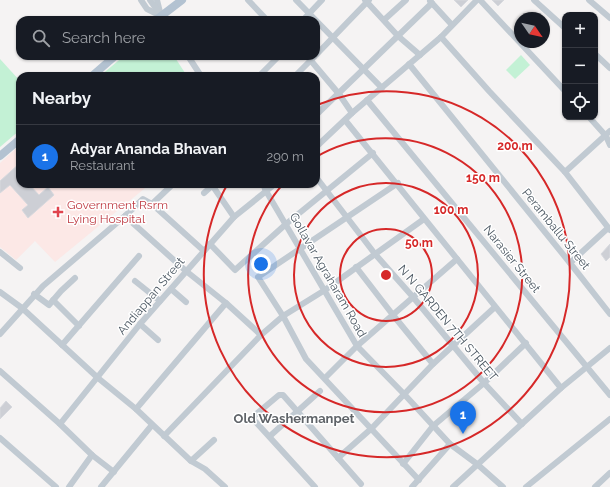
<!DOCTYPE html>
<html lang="en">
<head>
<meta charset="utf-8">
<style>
	body { margin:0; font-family:Raleway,sans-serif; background:#20242c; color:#f1f3f6 }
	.controls { position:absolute; right:12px; top:12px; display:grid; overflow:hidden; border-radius:8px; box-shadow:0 1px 3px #0004 }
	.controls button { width:36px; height:36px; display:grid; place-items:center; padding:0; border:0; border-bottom:1px solid #363941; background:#171b24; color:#f1f3f6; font:20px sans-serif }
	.compass { position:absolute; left:514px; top:12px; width:36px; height:36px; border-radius:50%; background:#171b24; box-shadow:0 1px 3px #0004; rotate:124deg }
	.you { position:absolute; left:261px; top:264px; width:14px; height:14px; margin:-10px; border:3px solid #fff; border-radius:50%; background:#1a73e8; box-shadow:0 0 0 6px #1a73e833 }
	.badge { display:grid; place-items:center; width:26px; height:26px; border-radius:50%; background:#1a73e8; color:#fff; font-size:13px; font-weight:700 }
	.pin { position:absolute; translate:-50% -33px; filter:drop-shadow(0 1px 2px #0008) }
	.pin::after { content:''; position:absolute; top:21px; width:14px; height:12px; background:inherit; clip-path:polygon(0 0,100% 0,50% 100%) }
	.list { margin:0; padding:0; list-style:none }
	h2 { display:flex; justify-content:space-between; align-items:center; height:52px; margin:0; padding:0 16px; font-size:17px }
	h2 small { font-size:13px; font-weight:400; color:#9ea1a6 }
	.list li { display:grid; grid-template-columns:26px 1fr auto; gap:12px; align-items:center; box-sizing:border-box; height:64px; padding:0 16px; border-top:1px solid #363941 }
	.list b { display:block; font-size:15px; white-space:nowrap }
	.list p { margin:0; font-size:13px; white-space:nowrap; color:#9ea1a6 }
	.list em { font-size:13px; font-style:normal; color:#9ea1a6 }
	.icon { flex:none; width:22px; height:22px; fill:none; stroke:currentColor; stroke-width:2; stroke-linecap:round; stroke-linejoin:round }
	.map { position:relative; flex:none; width:610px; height:487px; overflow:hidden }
	.search { position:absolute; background:#171b24; box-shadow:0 1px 3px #0004; left:16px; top:16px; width:304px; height:44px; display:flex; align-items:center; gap:10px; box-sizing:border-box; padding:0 14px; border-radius:12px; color:#9ea1a6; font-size:15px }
	.panel { position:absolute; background:#171b24; box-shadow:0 1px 3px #0004; left:16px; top:72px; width:304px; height:116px; border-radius:12px }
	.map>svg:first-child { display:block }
	.medical { fill:#fce8e6 }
	.green { fill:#c3f1d5 }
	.building { fill:#cdcfd5; stroke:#d7d9de }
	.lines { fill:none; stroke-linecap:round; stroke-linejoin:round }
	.minor { stroke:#c1cad2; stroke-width:6 }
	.major { stroke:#b3c2d1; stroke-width:8 }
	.ring { fill:none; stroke:#d62828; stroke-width:2 }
	.health-dot { fill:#e0444e; stroke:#fff; stroke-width:1.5 }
	.labels { text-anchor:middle; stroke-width:3; stroke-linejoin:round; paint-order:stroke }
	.health-label { font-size:12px; fill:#be3a42; stroke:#fff; text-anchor:start }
	.street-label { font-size:12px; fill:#4a5661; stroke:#fff }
	.neighbourhood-label { font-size:13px; font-weight:bold; fill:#5f6368; stroke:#fff }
	.centre { fill:#d62828; stroke:#fff; stroke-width:2 }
	.ring-label { font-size:12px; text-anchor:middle; font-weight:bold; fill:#d62828; stroke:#fff; stroke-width:3; stroke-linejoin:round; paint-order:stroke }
</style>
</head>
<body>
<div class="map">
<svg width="610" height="487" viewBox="0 0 610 487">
	<rect width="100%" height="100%" fill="#f5f3f3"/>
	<polygon class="medical" points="20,145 20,184 150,184 55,262 35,241 16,260 0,247 0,163"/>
	<g class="green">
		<polygon points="521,55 530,65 515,79 506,70"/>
		<polygon points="124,56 174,56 187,76 100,76"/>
		<polygon points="0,59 20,81 20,130 0,147"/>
	</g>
	<g class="building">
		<polygon points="454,0 468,0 461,7"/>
		<polygon points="492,0 504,0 498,6"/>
		<polygon points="20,163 20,176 18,179 20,181 20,184 29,184 39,195 48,187 54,195 28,218 22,210 28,205 10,185 0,193 0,181"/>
		<polygon points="610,244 610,257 606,261 601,254"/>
		<polygon points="6,401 12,407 0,419 0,408"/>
	</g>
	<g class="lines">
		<g class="minor">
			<polyline points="141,0 147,9 161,16 157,0"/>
			<polyline points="150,0 164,20"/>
			<polyline points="248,0 267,20"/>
			<polyline points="296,0 382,88"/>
			<polyline points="365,0 398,36 420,55"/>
			<polyline points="480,0 565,91"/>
			<polyline points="534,0 565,28"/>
			<polyline points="589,0 610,18"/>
			<polyline points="430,1 452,25"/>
			<polyline points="303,20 322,0"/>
			<polyline points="384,20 406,0"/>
			<polyline points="441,37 489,91 565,172 610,230"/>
			<polyline points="595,54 610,68"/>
			<polyline points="316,55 369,0"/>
			<polyline points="188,56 201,76"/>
			<polyline points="307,56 339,94 352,113"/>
			<polyline points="409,64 570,263 610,314"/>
			<polyline points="259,76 279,56"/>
			<polyline points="295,76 314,57"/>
			<polyline points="367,100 610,395"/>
			<polyline points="316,115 432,3"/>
			<polyline points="589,117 606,136 610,145"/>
			<polyline points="345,120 561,388"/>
			<polyline points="316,147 352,113 441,37 477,0"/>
			<polyline points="565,172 610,131"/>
			<polyline points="316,177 375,254 413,297 484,383 522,424"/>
			<polyline points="398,183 258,277 283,316 306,359 419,480"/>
			<polyline points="263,184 266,191 357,346 404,394 450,444 477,464 503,487"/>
			<polyline points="212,185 234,217"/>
			<polyline points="204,193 214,184"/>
			<polyline points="152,204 173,184"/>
			<polyline points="125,216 186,271 226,303 261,335"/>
			<polyline points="210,244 235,270 286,224 373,153"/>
			<polyline points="0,252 20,268"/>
			<polyline points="570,263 608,228"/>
			<polyline points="356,267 393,315 433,364"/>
			<polyline points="135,281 160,301"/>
			<polyline points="171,289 186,302"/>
			<polyline points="0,292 22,308 98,378 136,409 191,461 205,469 225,487"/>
			<polyline points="34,294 49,305 61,291 75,278"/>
			<polyline points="53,300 79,326"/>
			<polyline points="140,324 158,340"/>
			<polyline points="0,334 43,286 125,216 143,199 152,204 204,251"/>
			<polyline points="62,345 139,256"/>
			<polyline points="0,371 60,424 92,455 114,472"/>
			<polyline points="325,378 357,346 457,259"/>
			<polyline points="136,409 226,303"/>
			<polyline points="60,424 140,324 234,217 275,184"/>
			<polyline points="164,436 261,335 283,316 325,290 424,219"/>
			<polyline points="270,436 320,391"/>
			<polyline points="0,438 56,487"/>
			<polyline points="338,458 372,428 433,364 495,307"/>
			<polyline points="191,461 214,440"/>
			<polyline points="403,464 433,426 484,383 526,343"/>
			<polyline points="69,487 92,455"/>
			<polyline points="101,487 152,425"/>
			<polyline points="315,487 254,420 254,416 279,395 283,395 361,484"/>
			<polyline points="412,487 450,444"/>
			<polyline points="453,487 561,388 610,348"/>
			<polyline points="526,487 610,419"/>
			<polyline points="595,487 610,473"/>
		</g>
		<g class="major">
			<polyline points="156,20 182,0"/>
			<polyline points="92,76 115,56"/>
			<polyline points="0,156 20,139"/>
		</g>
	</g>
	<g class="ring">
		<circle cx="386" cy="275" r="46"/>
		<circle cx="386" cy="275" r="92"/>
		<path d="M316 157A137 137 0 1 1 283 184"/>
		<path d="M317 105A183 183 0 1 1 227 185"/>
	</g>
	<path class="health-dot" d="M56 206h4v4h4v4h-4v4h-4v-4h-4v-4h4z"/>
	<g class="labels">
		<g class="health-label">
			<text x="67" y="209">Government Rsrm<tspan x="67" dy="14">Lying Hospital</tspan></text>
		</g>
		<g class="street-label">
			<text transform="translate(556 229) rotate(51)" y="4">Peramballu Street</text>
			<text transform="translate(512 259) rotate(51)" y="4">Narasier Street</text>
			<text transform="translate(328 275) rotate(60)" y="4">Gollavar Agraharam Road</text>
			<text transform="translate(151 296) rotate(-50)" y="4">Andiappan Street</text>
			<text transform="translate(448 323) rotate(50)" y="4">N N GARDEN 7TH STREET</text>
		</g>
		<g class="neighbourhood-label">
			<text x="294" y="423">Old Washermanpet</text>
		</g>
	</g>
	<circle cx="386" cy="275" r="6" class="centre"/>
	<g class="ring-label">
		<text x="515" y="150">200 m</text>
		<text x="483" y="182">150 m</text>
		<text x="451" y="214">100 m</text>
		<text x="419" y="247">50 m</text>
	</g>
</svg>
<div class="controls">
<button>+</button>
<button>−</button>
<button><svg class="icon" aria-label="locate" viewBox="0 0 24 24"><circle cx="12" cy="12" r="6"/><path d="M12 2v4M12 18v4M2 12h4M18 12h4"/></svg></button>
</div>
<svg class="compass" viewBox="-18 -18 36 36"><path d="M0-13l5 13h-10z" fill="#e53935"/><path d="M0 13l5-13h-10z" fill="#9ea1a6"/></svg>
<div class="you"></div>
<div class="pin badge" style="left:463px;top:434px">1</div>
<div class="search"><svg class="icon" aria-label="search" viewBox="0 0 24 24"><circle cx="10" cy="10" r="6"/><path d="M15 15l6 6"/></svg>Search here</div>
<section class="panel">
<h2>Nearby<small></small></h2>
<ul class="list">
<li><span class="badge">1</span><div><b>Adyar Ananda Bhavan</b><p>Restaurant</p></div><em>290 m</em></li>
</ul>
</section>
</div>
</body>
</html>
